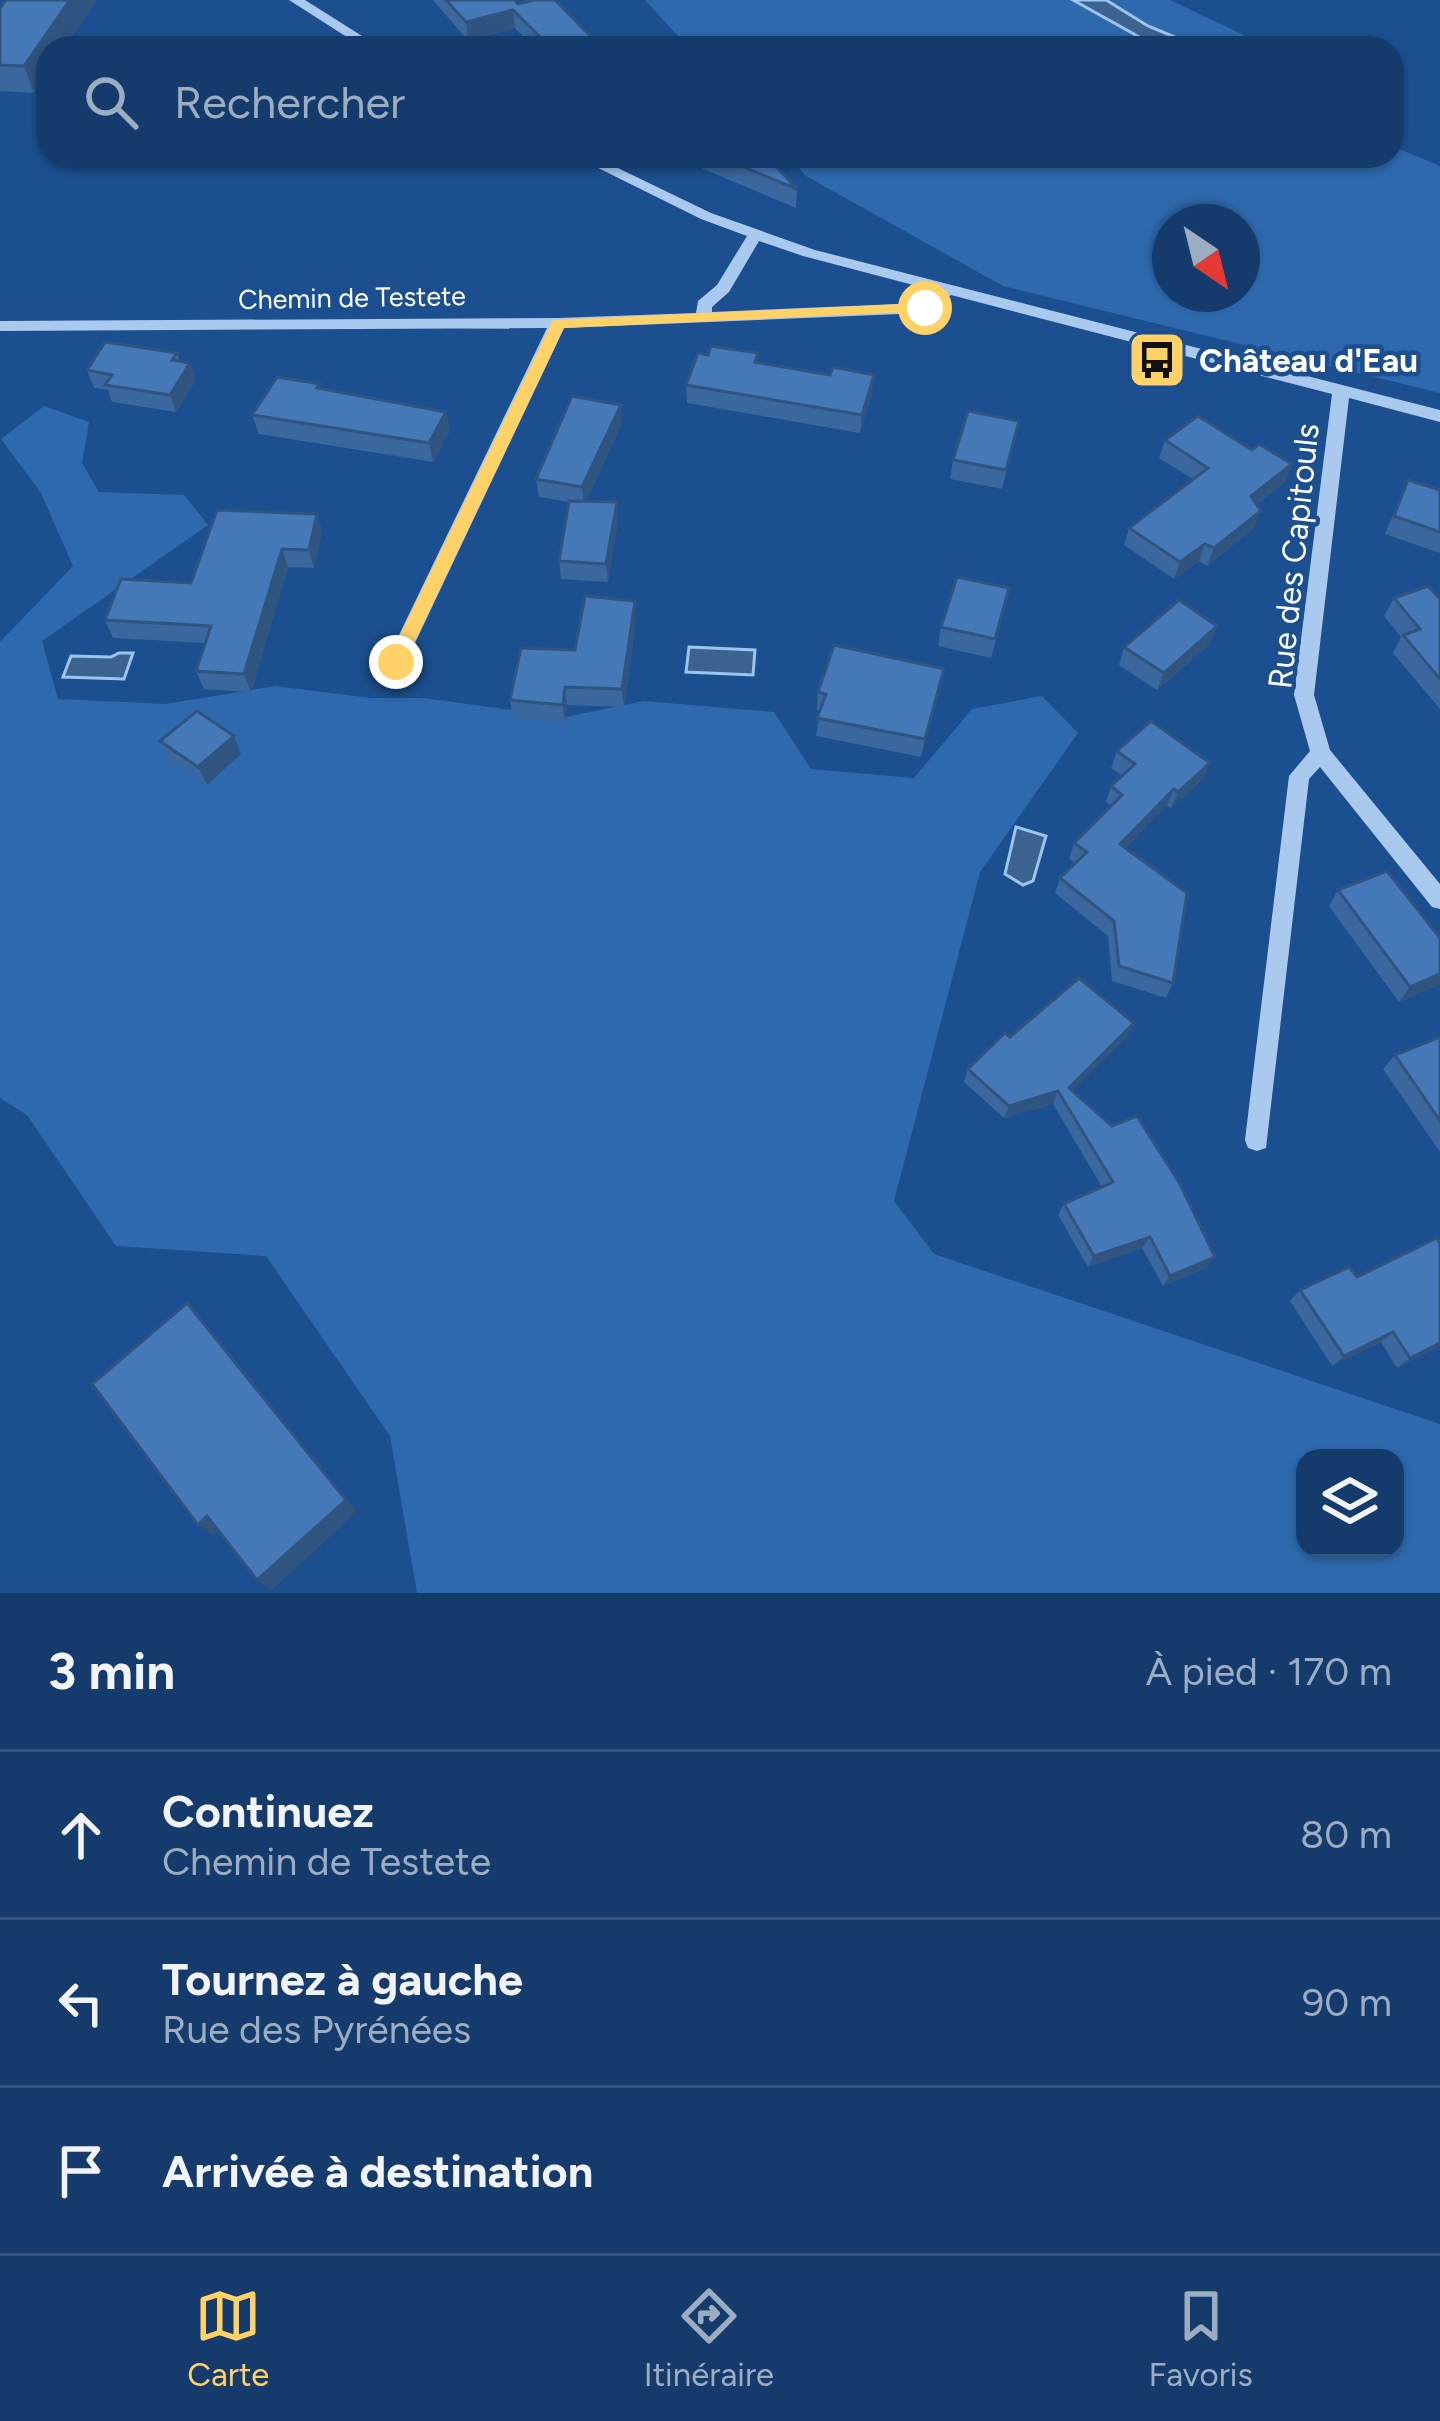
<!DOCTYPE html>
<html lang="fr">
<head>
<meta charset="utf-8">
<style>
	body { margin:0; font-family:Figtree,sans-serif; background:#214673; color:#f1f3f6 }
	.controls { position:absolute; right:36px; bottom:36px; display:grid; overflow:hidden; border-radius:24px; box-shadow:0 3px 9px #0004 }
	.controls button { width:108px; height:108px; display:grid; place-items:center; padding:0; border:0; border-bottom:3px solid #33557e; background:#143b6b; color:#f1f3f6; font:60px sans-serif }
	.compass { position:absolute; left:1152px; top:204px; width:108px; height:108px; border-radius:50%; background:#143b6b; box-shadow:0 3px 9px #0004; rotate:145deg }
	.stop { position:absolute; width:36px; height:36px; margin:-27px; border:9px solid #ffd166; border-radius:50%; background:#fff }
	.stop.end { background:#ffd166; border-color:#fff; box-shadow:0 3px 12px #0008 }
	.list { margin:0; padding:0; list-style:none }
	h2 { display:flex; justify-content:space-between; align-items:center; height:156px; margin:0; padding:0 48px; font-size:51px }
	h2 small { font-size:39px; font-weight:400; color:#9dadc1 }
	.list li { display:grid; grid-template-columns:78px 1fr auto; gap:36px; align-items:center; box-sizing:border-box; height:168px; padding:0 48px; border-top:3px solid #33557e }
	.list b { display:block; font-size:45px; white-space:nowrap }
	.list p { margin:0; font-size:39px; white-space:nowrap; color:#9dadc1 }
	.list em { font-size:39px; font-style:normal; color:#9dadc1 }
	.icon { flex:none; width:66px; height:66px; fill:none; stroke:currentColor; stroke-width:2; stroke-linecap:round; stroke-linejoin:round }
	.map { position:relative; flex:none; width:1440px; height:1593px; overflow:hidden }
	.search { position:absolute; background:#143b6b; box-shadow:0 3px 9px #0004; left:36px; right:36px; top:36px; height:132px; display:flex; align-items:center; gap:30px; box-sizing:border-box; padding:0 42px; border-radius:36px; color:#9dadc1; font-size:45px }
	.sheet { height:660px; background:#143b6b }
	nav { display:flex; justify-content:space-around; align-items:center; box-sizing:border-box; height:168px; border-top:3px solid #33557e; background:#143b6b; font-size:33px; color:#9dadc1 }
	nav a { display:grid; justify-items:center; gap:6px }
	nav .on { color:#ffd166 }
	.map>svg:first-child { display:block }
	.green { fill:#2e69ad; fill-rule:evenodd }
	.water { fill:#3c6290; stroke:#9cc4f0; stroke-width:3 }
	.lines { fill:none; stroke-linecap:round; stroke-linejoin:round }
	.minor { fill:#a9c9ee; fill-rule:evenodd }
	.wall { fill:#3a679d }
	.shaded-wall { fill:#305480 }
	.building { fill:#4478b7; stroke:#305480; stroke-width:3 }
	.route { fill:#ffd166 }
	.labels { text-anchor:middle; stroke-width:9; stroke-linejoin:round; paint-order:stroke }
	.far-street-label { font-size:27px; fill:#fff; stroke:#1b4f8f }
	.poi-label { font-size:33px; font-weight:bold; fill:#fff; stroke:#1b4f8f; text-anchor:start }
	.street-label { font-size:33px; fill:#fff; stroke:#1b4f8f }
</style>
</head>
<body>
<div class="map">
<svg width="1440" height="1593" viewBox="0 0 1440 1593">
	<rect width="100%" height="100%" fill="#1b4f8f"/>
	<g class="green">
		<polygon points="645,0 1073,0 1159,48 689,48"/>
		<polygon points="1106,0 1170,0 1271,48 1201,48 1148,26"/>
		<path d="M1392 146 1440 166V393L1003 286 806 176 788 156H1392ZM1170 222H1242V294H1170Z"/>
		<path d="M44 406 89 422 82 463 99 492 184 495 208 525 42 641 58 699 165 704 276 686 370 698H423L565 717 644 701 774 712 811 769 914 778 972 709 1042 696 1078 733 980 872 894 1201 934 1254 1440 1424V1593H417L390 1436 266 1256 116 1246 27 1115 0 1098V642L73 566 41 493 1 439ZM1305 1458H1395V1548H1305Z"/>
	</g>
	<g class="water">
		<polygon points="1073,0 1106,0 1148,26 1201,48 1159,48"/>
		<polygon points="689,647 755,650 753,675 686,672"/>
		<polygon points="119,653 133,653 124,679 63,677 71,656 111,657"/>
		<polygon points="1016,827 1046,836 1033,881 1023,885 1005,874"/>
	</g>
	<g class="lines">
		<g class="minor">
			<polygon points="289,0 305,0 381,48 364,48"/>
			<path d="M574 156H593L711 213 815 250 1440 410V422L1349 398 1314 695 1330 750 1440 884V909L1432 907 1320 767 1309 779 1266 1148 1257 1151 1248 1148 1245 1140 1289 776 1310 751 1294 695 1332 394 951 295 925 313 564 328 406 662 396 670 386 662 547 328 0 331V321L558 318 696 313 698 301 717 285 747 236 701 219ZM759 241 803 256 936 291 921 303 712 312V307L729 292Z"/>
		</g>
	</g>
	<g class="wall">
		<polygon points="6,0 97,0 64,48 48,48 48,72 34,93 0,91 0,8"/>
		<polygon points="433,0 515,0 518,4 602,48 534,48 515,28 468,41"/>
		<polygon points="677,156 766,156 797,189 796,208 680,159"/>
		<polygon points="177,353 180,361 190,363 196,380 176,412 112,402 108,390 94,388 87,370"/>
		<polygon points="758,362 872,393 860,433 687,403 686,385"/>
		<polygon points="321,389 446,412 450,431 433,462 259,434 252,415"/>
		<polygon points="1019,421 1002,489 950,479 953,460"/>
		<polygon points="622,423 586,501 617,502 618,520 608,582 561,579 559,561 569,502 539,497 536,479"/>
		<polygon points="1165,440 1252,450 1292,464 1285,482 1257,504 1254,528 1207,566 1199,561 1174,579 1124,545 1129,528 1193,479 1159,458"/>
		<polygon points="1408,480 1440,490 1440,553 1385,534"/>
		<polygon points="317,514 322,532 314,568 288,567 251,692 204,689 196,671 205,643 113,638 105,620 191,583"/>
		<polygon points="1394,598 1440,599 1440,709 1393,653 1401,637 1384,616"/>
		<polygon points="1005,607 991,658 938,646 941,627"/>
		<polygon points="636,620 624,707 567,705 565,723 513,718 510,700 575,650"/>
		<polygon points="1217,626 1210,644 1157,690 1119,665 1124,647"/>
		<polygon points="944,669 921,757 816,736 820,711 817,710 818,692"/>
		<polygon points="160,741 241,754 207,785 169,759"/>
		<polygon points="1117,751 1210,763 1203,779 1171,808 1167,805 1125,848 1173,983 1166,998 1112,981 1108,936 1055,893 1060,878 1075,863 1069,859 1074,843 1111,806 1106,802 1111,786 1122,776 1111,768"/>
		<polygon points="1338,890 1440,984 1399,1002 1329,906"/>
		<polygon points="1128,1036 1072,1091 1206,1268 1163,1286 1142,1248 1088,1267 1058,1215 1064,1204 1102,1187 1053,1104 1004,1118 964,1082 968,1069 1010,1037"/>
		<polygon points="1440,1037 1440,1152 1383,1069 1395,1055"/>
		<polygon points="1357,1277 1440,1346 1397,1368 1381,1342 1332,1366 1290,1301 1300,1290"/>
	</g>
	<g class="shaded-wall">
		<polygon points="70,0 97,0 64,48 48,48 48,72 34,93 24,66"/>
		<polygon points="513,10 515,28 468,41 466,22"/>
		<polygon points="190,363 196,380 176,412 170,395"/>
		<polygon points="874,375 872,393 860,433 862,415"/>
		<polygon points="621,405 622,423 584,505 582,487"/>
		<polygon points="446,412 450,431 433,462 429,443"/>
		<polygon points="1292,464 1285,482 1245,513 1251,496"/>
		<polygon points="617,502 618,520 608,582 606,564"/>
		<polygon points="1261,511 1254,528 1207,566 1214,548"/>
		<polygon points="317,514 322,532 314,568 309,550"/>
		<polygon points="1205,544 1199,561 1174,579 1180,562"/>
		<polygon points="282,549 288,567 251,692 244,674"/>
		<polygon points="635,601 636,620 624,707 622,689"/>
		<polygon points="1217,626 1210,644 1157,690 1164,673"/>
		<polygon points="944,669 941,687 921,757 925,739"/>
		<polygon points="565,687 567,705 565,723 563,705"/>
		<polygon points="234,736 241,754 207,785 198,767"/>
		<polygon points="1210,763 1203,779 1171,808 1178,792"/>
		<polygon points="1174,789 1167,805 1114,860 1120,844"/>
		<polygon points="1440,974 1440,984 1399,1002 1410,987"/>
		<polygon points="1134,1023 1128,1036 1063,1101 1069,1088"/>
		<polygon points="1058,1091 1053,1104 1004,1118 1009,1106"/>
		<polygon points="1150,1237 1142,1248 1088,1267 1094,1256"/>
		<polygon points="1215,1257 1206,1268 1163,1286 1170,1276"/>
		<polygon points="187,1303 357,1512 272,1590 257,1580"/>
		<polygon points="1393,1332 1381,1342 1332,1366 1344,1356"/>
		<polygon points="1440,1343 1440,1346 1397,1368 1410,1358"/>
		<polygon points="207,1516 223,1527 214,1536 198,1525"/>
	</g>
	<g class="building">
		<polygon points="6,0 70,0 24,66 0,65 0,8"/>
		<polygon points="446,0 515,0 518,4 534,0 555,0 602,48 551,48 513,10 466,22"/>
		<polygon points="717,156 766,156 797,189"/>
		<polygon points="105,342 177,353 172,360 190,363 170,395 105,385 112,375 87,370"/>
		<polygon points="711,346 758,353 755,362 830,375 833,367 874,375 862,415 686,385 698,353 708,355"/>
		<polygon points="277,377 320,384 317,388 446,412 429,443 252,415"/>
		<polygon points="572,396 621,405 582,487 536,479"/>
		<polygon points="968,411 1019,421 1006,470 953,460"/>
		<polygon points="1198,416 1252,450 1259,444 1292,464 1251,496 1261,511 1214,548 1205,544 1180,562 1129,528 1208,468 1165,440"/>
		<polygon points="1408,480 1440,490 1440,532 1394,516"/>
		<polygon points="569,501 617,502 606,564 559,561"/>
		<polygon points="217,510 317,514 309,550 282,549 244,674 196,671 211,626 105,620 121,579 191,583"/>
		<polygon points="957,577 1009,588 995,639 941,627"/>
		<polygon points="1428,586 1440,599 1440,679 1403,635 1420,629 1394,598"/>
		<polygon points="585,596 635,601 622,689 565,687 563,705 510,700 521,648 575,650"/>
		<polygon points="1179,600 1217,626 1164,673 1124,647"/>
		<polygon points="834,645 944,669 925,739 817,718 826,694 818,692"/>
		<polygon points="197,711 234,736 198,767 160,741"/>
		<polygon points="1151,721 1210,763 1178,792 1174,789 1120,844 1187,893 1173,983 1119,966 1114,921 1060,878 1087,852 1074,843 1122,795 1111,786 1135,764 1117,751"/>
		<polygon points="1387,871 1440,938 1440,974 1410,987 1338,890"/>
		<polygon points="1079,978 1134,1023 1069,1088 1112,1126 1137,1116 1180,1184 1215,1257 1170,1276 1150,1237 1094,1256 1064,1204 1113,1182 1058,1091 1009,1106 968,1069 1005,1033 1010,1037"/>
		<polygon points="1440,1037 1440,1121 1395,1055"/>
		<polygon points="1437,1238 1440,1243 1440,1343 1410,1358 1393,1332 1344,1356 1300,1290 1349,1267 1357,1277"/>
		<polygon points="187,1303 346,1500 257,1580 207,1516 198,1525 92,1384"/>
	</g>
	<polygon class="route" points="925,303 930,304 930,311 564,328 405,662 402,667 390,667 387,662 553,320"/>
	<defs>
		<symbol id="bus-square" viewBox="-11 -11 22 22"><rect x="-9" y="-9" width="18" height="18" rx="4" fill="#ffd166" stroke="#1b4f8f"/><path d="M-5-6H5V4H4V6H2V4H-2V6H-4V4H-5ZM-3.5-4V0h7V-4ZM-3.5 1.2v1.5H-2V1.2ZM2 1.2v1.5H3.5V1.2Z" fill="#111"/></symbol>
	</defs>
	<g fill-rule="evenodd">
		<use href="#bus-square" x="1124" y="327" width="66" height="66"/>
	</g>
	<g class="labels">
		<g class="far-street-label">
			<text transform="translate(352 298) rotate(-1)" y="9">Chemin de Testete</text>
		</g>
		<g class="poi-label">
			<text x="1199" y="372">Château d'Eau</text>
		</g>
		<g class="street-label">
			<text transform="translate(1293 556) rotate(-84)" y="12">Rue des Capitouls</text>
		</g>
	</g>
</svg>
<div class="controls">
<button><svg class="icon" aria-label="layers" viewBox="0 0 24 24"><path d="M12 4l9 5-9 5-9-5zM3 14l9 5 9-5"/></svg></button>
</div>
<svg class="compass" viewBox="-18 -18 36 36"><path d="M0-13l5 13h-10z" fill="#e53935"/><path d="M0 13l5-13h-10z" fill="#9dadc1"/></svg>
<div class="stop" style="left:925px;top:308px"></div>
<div class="stop end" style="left:396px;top:662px"></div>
<div class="search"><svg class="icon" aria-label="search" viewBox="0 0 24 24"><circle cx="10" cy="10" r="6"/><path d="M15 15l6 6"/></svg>Rechercher</div>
</div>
<section class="sheet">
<h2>3 min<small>À pied · 170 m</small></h2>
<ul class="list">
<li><svg class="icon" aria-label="ahead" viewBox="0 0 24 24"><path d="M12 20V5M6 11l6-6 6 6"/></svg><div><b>Continuez</b><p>Chemin de Testete</p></div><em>80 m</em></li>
<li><svg class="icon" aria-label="left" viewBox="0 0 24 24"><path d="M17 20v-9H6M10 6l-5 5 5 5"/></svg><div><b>Tournez à gauche</b><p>Rue des Pyrénées</p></div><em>90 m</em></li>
<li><svg class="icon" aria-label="arrive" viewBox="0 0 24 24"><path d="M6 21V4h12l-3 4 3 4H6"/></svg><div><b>Arrivée à destination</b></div></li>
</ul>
</section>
<nav>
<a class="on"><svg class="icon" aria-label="map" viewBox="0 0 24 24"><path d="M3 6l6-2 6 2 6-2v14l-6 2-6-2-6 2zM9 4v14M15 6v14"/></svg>Carte</a>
<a><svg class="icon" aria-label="directions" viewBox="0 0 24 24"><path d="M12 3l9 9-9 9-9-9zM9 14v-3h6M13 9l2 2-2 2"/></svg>Itinéraire</a>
<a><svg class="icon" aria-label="saved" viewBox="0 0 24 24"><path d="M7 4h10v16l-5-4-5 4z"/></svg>Favoris</a>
</nav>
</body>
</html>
